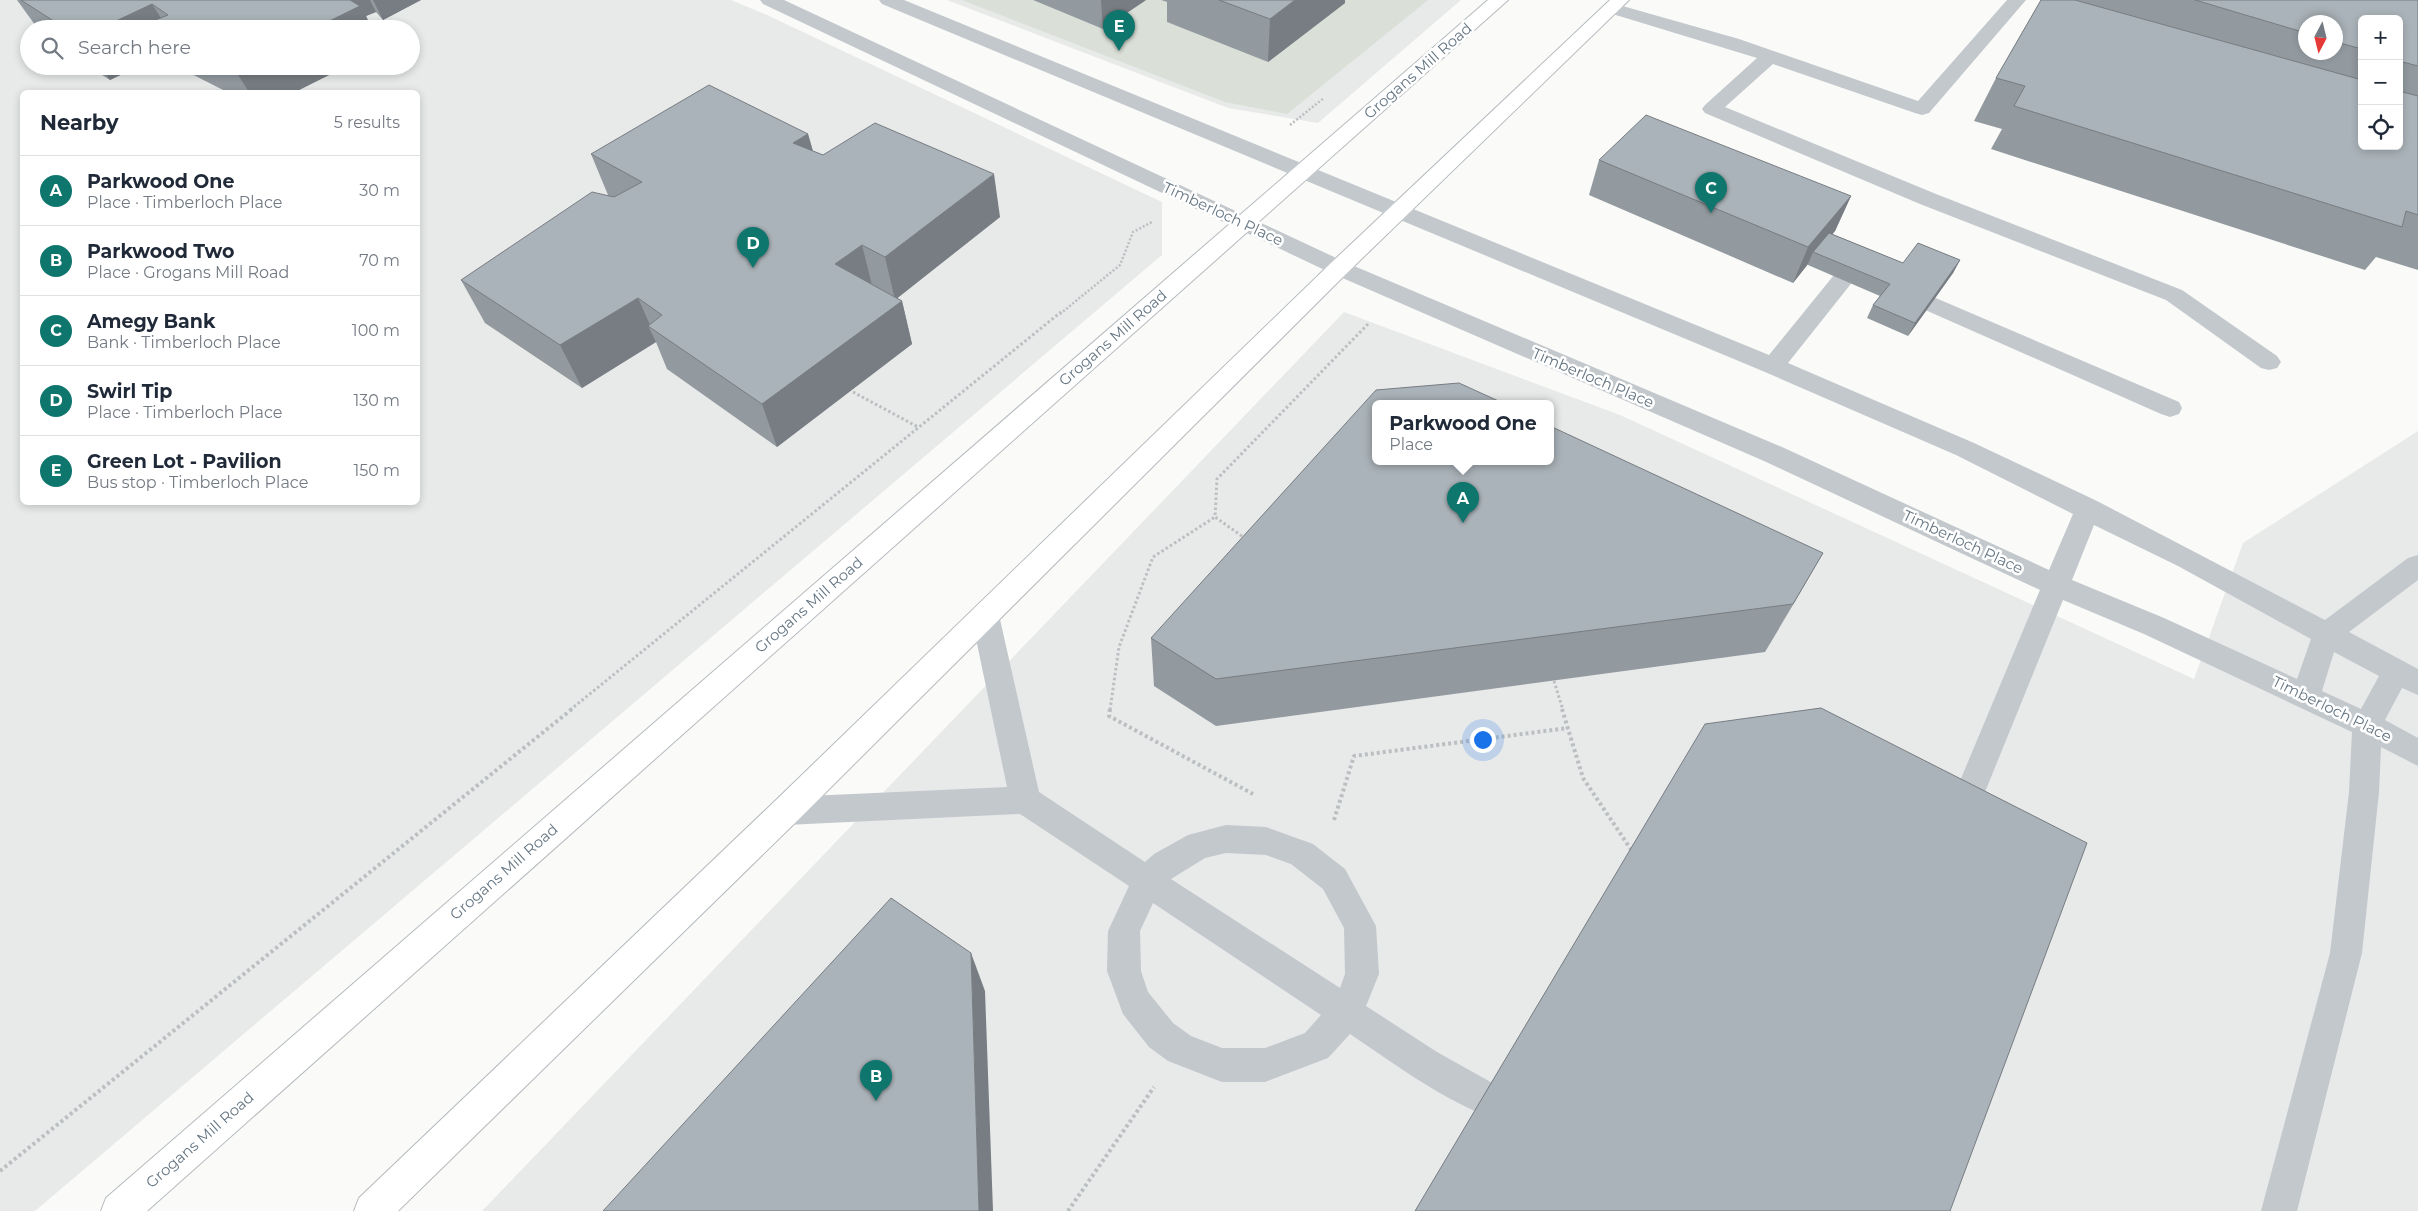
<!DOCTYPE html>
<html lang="en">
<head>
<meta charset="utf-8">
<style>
	body { margin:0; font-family:Montserrat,sans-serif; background:#f2f2f3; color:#1f2937 }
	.controls { position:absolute; right:15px; top:15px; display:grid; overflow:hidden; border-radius:8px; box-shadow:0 2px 8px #0003 }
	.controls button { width:45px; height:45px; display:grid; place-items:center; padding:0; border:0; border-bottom:1px solid #e0e1e3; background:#fff; color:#1f2937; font:25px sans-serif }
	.compass { position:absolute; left:2298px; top:15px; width:45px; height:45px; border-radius:50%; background:#fff; box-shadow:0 2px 8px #0003; rotate:187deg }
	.you { position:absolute; left:1482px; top:739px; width:18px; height:18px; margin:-12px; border:4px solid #fff; border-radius:50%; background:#1a73e8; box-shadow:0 0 0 8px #1a73e833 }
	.badge { display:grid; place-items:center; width:32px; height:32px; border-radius:50%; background:#0f766e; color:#fff; font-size:16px; font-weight:700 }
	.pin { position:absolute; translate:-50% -41px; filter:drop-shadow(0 1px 2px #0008) }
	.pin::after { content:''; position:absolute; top:26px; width:18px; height:15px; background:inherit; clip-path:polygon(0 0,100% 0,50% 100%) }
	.popup { position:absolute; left:1372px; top:400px; width:182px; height:65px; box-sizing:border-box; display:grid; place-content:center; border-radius:8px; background:#fff; filter:drop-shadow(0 1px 4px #0005); font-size:16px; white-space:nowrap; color:#747a83 }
	.popup b { font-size:19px; color:#1f2937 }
	.popup::after { content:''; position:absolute; left:50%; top:100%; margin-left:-10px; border:10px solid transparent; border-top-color:#fff }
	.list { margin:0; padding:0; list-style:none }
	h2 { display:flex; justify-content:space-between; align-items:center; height:65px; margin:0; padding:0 20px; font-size:21px }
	h2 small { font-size:16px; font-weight:400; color:#747a83 }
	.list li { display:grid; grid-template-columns:32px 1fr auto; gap:15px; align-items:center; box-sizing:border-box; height:70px; padding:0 20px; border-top:1px solid #e0e1e3 }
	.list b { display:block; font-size:19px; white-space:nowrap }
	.list p { margin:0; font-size:16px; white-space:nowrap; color:#747a83 }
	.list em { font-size:16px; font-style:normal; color:#747a83 }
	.icon { flex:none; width:28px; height:28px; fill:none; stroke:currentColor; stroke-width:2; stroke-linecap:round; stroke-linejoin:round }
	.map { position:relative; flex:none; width:2418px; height:1211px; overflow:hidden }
	.search { position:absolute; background:#fff; box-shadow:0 2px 8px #0003; left:20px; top:20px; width:400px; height:55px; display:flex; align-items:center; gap:12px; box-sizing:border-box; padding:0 18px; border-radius:28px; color:#747a83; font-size:19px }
	.panel { position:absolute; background:#fff; box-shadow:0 2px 8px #0003; left:20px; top:90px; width:400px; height:415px; border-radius:8px }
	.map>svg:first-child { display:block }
	.built { fill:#e8e9e9; fill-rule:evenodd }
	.green { fill:#dadfd7 }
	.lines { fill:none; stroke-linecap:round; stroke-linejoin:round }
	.major-casing { stroke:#b5babe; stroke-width:2 }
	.path-far2 { stroke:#bbbfc2; stroke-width:2.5; stroke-dasharray:2 2; stroke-linecap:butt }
	.path-far1 { stroke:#bbbfc2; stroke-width:3; stroke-dasharray:2.5 2.5; stroke-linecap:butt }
	.path { stroke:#bbbfc2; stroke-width:4; stroke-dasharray:3 3; stroke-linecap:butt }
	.minor { fill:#c3c8cc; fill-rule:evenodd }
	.major { fill:#fff; fill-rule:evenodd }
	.wall { fill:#929a9f; fill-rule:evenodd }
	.shaded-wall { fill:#777d82 }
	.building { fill:#aab3b9; stroke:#777d82 }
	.labels { text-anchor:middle; stroke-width:5; stroke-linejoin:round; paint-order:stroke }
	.street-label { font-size:15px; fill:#657683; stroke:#fff }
</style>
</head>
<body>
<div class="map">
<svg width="2418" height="1211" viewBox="0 0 2418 1211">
	<rect width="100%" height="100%" fill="#fafaf8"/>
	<g class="built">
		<path d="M0 0H731L767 15 1162 202V255L35 1211H0ZM29 29H411V66H29ZM22 92H418V502H22Z"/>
		<polygon points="947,0 1461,0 1318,123 1228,108"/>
		<path d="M1344 312 1620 415 2194 679 2243 543 2418 431V1211H482ZM1376 404H1550V462H1376Z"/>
	</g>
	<polygon class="green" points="962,0 1033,0 1103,29 1146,0 1161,0 1185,9 1168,22 1268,62 1337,0 1428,0 1287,114 1225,102"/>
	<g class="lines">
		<defs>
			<g id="major">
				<polygon points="1488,0 1508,0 147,1211 101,1211 106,1198"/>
				<polygon points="1610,0 1629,0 1347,273 797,821 398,1211 354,1211 359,1198 775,801 1331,263"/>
			</g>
		</defs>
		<use href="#major" class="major-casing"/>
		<g class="path-far2">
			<polyline points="1290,125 1324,98"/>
			<polyline points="1060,314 1120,265 1133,232 1152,222"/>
		</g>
		<g class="path-far1">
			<polyline points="853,392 918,427"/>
			<polyline points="1246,539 1215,517 1217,479 1369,323"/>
			<polyline points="1554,681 1563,710"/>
			<polyline points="570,710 1061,312"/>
			<polyline points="1110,710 1119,647 1153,557 1215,517"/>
		</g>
		<g class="path">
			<polyline points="1110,709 1109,716 1253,794"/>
			<polyline points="1562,709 1583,778 1632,851"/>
			<polyline points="1334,820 1354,756 1568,728"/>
			<polyline points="0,1171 572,709"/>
			<polyline points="1068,1211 1154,1087"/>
		</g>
		<g class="minor">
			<path d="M760 0H784L1347 263 1782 447 2049 570 2073 514 1956 455 1765 372 882 4 879 0H904L1769 355 1834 275 1842 273 1850 275 1853 280 1850 285 1788 363 1974 443 2097 501 2325 620 2408 558 2418 555V580L2349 632 2418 669V695L2402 688 2385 720 2418 738V766L2381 747 2379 792 2362 953 2297 1211H2261L2330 953 2349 792 2352 732 2144 634 2063 600 1970 829 1959 833 1948 829 1944 819 2040 590 1764 461 1331 273 763 4ZM2094 525 2178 566 2311 639 2297 679 2164 618 2072 580ZM2334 652 2379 676 2361 709 2322 691Z"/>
			<polygon points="2007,0 2026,0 1929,113 1922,115 1915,113 1773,64 1725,107 1936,194 2182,290 2277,356 2281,362 2277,368 2269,370 2261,368 2166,300 1920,204 1705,113 1702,109 1705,105 1757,58 1606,12 1603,8 1606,4 1612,3 1739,39 1918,101"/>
			<polygon points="1931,296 2179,402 2182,408 2179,414 2170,417 2161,414 1923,309 1920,304 1923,299"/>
			<path d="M985 604 995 607 999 615 1039 792 1145 862 1154 854 1188 835 1226 825 1266 827 1313 844 1345 869 1376 926 1379 974 1366 1006 1437 1052 1496 1085 1502 1097 1496 1109 1484 1115C1436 1095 1393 1063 1350 1034L1328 1058 1265 1082H1222L1168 1061 1149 1047 1123 1014 1107 971 1108 931 1129 886 1020 814 786 825 775 821 771 811 775 801 786 797 1007 787 971 615 975 607ZM1226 853 1266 855 1291 864 1323 889 1344 928 1345 974 1340 988 1171 879 1205 858ZM1153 903 1321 1015 1305 1033 1265 1048H1222L1191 1036 1173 1023 1148 992 1141 971 1140 931Z"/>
		</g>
		<use href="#major" class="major"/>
	</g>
	<g class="wall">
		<polygon points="17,0 421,0 383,20 376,12 366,16 372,29 38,29"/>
		<polygon points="1033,0 1146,0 1103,29"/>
		<polygon points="1161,0 1345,0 1345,3 1268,62 1167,22 1167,2"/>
		<path d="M2041 0H2418V270L2376 257 2365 270 1991 149 2002 129 1974 121 1996 78ZM2362 19H2399V146H2362ZM2306 22H2336V52H2306Z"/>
		<polygon points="88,66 139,66 110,80"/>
		<polygon points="176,66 347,66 295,92 227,92"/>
		<polygon points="808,134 813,151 823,155 1000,217 897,298 902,301 912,344 777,447 667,369 656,342 582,388 485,323 461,280 608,195 591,154"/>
		<polygon points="1599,160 1851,196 1835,231 1832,234 1903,263 1960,260 1953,273 1908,336 1867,318 1873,305 1880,296 1808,265 1808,264 1793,283 1589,195"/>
		<polygon points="1823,553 1765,652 1216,726 1154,686 1151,638"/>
	</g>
	<g class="shaded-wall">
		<polygon points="331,0 370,0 376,12 366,16 372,29 313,29"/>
		<polygon points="373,0 421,0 383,20"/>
		<polygon points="1101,0 1146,0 1103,29"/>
		<polygon points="1295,0 1345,0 1345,3 1268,62 1270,19"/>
		<polygon points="152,4 168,29 148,23 151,29 99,29"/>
		<polygon points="100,66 139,66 110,80"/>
		<polygon points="235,66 347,66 295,92 249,92 233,67"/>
		<polygon points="808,134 820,177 793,143"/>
		<polygon points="994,174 1000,217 895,300 885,257"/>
		<polygon points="1851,196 1835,231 1817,253 1813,252 1808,264 1793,283 1808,247"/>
		<polygon points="862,245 873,289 835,264"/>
		<polygon points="1960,260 1953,273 1908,336 1915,323"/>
		<polygon points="638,298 651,327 648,326 656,342 582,388 560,345"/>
		<polygon points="902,301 912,344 777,447 762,404"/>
		<polygon points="1823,553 1794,603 1765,652 1793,604"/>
		<polygon points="971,953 985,991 993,1211 979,1211"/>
	</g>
	<g class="building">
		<polygon points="21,0 350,0 360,6 313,29 158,29 148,23 168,15 152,4 99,29 66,29"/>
		<polygon points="1219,0 1295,0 1270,19"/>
		<polygon points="2041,0 2075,0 2362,80 2362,146 2399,146 2399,91 2418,96 2418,215 2406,211 2402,227 2014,106 2025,86 1996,78"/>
		<polygon points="2195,0 2418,0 2418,66 2399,61 2399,19 2362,19 2362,49 2336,42 2336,22 2306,22 2306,33"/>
		<polygon points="709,85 808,134 793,143 823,155 875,123 994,174 885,257 862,245 835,264 902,301 762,404 648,326 662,315 638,298 560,345 461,280 592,192 614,197 642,182 591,154"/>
		<polygon points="1646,115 1851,196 1808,247 1599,160"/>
		<polygon points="1829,233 1903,263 1918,243 1960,260 1915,323 1873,305 1890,284 1813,252"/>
		<polygon points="1459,383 1505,404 1376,404 1376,462 1550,462 1550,426 1823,553 1793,604 1216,679 1151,638 1376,390"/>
		<polygon points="1821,708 2087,843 1950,1211 1415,1211 1705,724"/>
		<polygon points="891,898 971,953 979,1211 603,1211"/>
	</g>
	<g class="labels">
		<g class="street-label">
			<text transform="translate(1418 71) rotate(-41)" y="5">Grogans Mill Road</text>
			<text transform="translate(1223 214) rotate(25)" y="5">Timberloch Place</text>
			<text transform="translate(1113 338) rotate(-41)" y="5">Grogans Mill Road</text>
			<text transform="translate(1593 378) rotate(23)" y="5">Timberloch Place</text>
			<text transform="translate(1963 542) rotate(25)" y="5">Timberloch Place</text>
			<text transform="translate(809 605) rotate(-41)" y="5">Grogans Mill Road</text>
			<text transform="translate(2332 709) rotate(26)" y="5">Timberloch Place</text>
			<text transform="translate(504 872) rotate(-41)" y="5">Grogans Mill Road</text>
			<text transform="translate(200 1140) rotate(-41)" y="5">Grogans Mill Road</text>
		</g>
	</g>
</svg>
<div class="controls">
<button>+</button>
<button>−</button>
<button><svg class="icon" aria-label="locate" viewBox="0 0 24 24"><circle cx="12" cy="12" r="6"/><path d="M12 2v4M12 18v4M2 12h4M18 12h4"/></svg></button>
</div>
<svg class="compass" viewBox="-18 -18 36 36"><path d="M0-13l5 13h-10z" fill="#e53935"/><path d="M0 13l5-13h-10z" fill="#747a83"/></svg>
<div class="you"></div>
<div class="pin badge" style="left:1463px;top:523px">A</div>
<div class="popup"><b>Parkwood One</b>Place</div>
<div class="pin badge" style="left:876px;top:1101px">B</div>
<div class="pin badge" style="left:1711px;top:213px">C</div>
<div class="pin badge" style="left:753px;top:268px">D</div>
<div class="pin badge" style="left:1119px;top:51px">E</div>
<div class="search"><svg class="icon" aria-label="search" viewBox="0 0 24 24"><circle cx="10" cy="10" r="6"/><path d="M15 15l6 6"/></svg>Search here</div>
<section class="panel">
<h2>Nearby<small>5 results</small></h2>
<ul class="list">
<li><span class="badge">A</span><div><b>Parkwood One</b><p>Place · Timberloch Place</p></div><em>30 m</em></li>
<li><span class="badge">B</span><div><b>Parkwood Two</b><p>Place · Grogans Mill Road</p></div><em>70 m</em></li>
<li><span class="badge">C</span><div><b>Amegy Bank</b><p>Bank · Timberloch Place</p></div><em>100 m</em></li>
<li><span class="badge">D</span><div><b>Swirl Tip</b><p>Place · Timberloch Place</p></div><em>130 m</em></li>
<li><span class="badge">E</span><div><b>Green Lot - Pavilion</b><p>Bus stop · Timberloch Place</p></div><em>150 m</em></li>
</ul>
</section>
</div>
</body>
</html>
